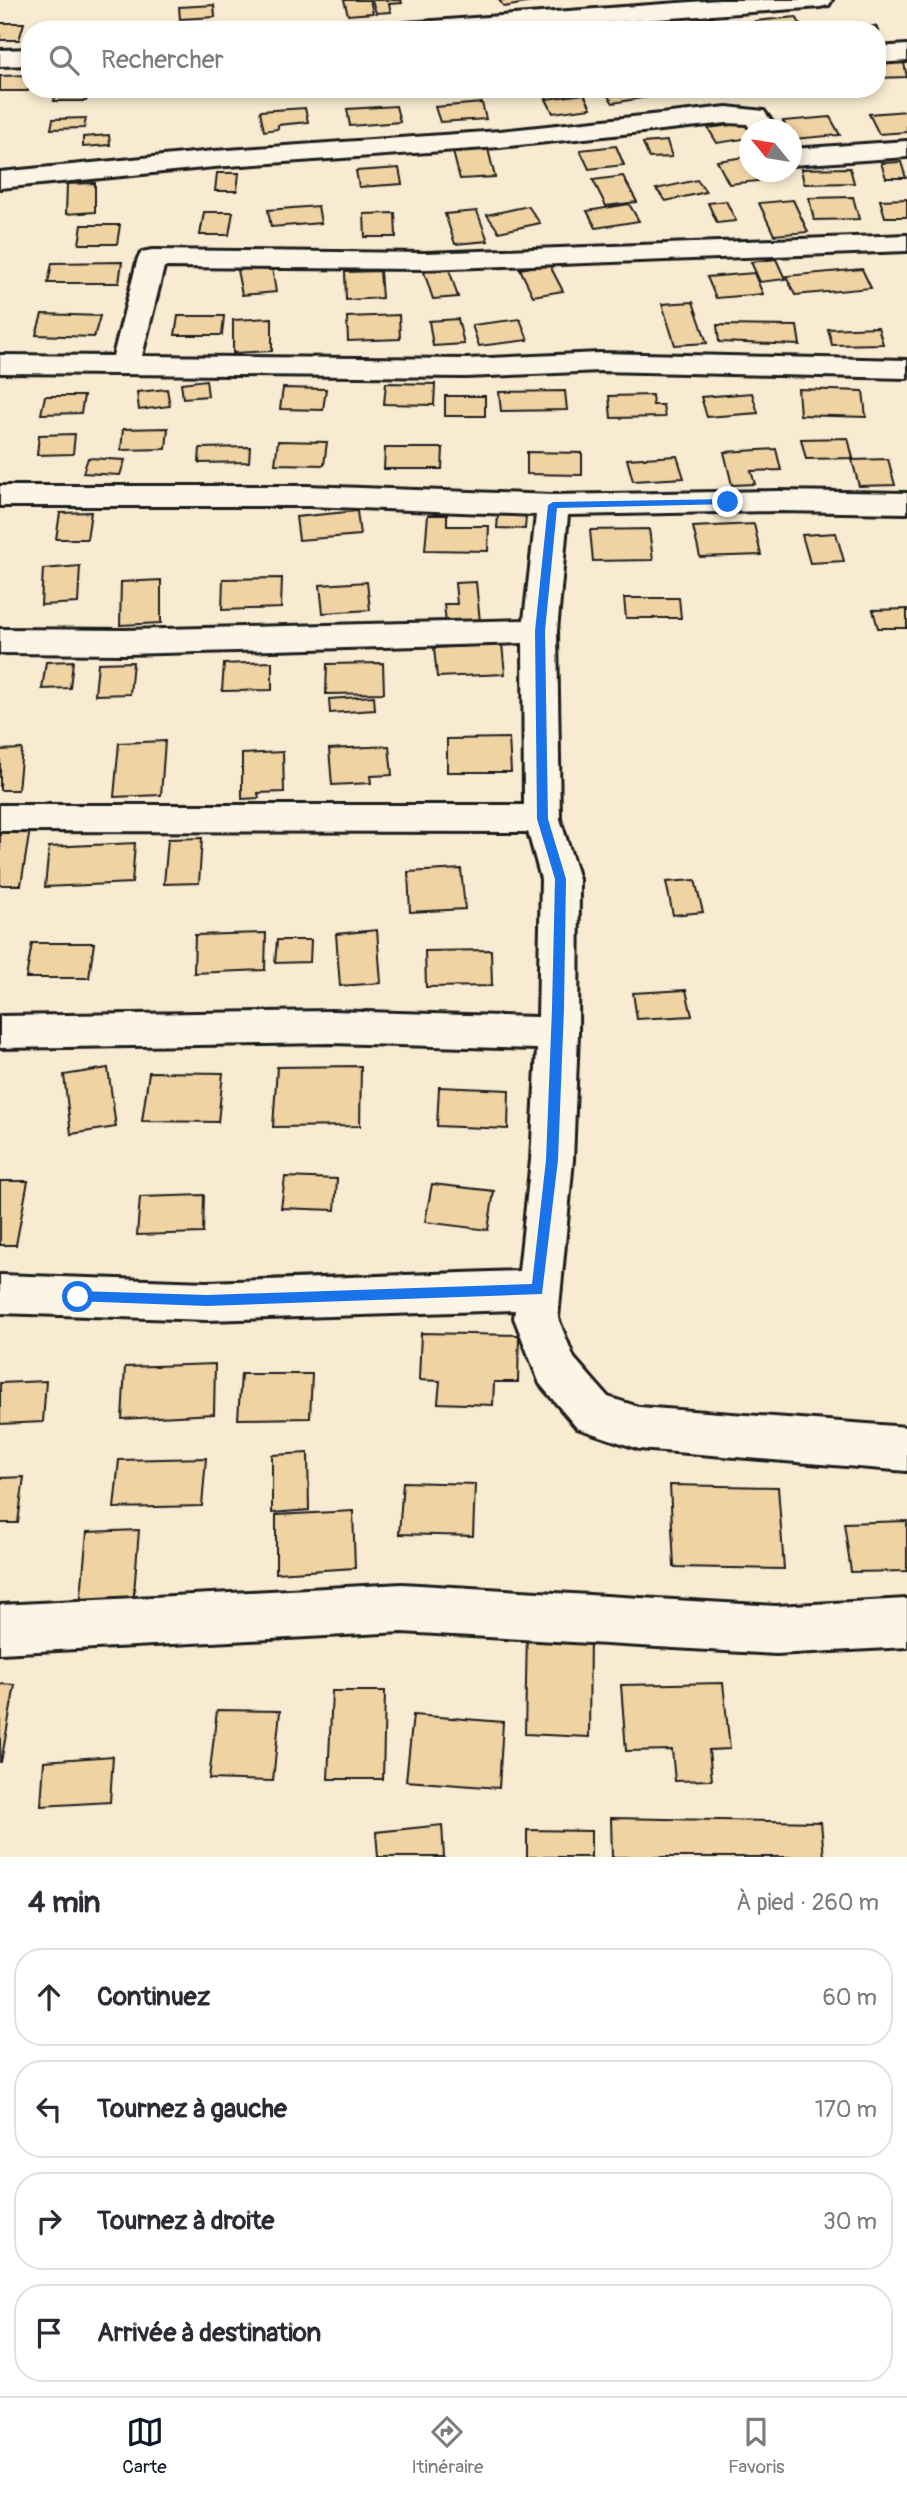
<!DOCTYPE html>
<html lang="fr">
<head>
<meta charset="utf-8">
<style>
	body { margin:0; font-family:Pangolin,sans-serif; background:#f2f2f3; color:#2b2b33 }
	.compass { position:absolute; left:739px; top:119px; width:63px; height:63px; border-radius:50%; background:#fff; box-shadow:0 4px 10px #0003; rotate:300deg }
	.stop { position:absolute; width:21px; height:21px; margin:-16px; border:5px solid #1a73e8; border-radius:50%; background:#fff }
	.stop.end { background:#1a73e8; border-color:#fff; box-shadow:0 2px 7px #0008 }
	.list { margin:0; padding:0; list-style:none }
	h2 { display:flex; justify-content:space-between; align-items:center; height:91px; margin:0; padding:0 28px; font-size:30px }
	h2 small { font-size:23px; font-weight:400; color:#7c7c81 }
	.list li { display:grid; grid-template-columns:46px 1fr auto; gap:21px; align-items:center; box-sizing:border-box; height:98px; margin:0 14px 14px; padding:0 14px; border:2px solid #e1e1e2; border-radius:28px }
	.list b { display:block; font-size:26px; white-space:nowrap }
	.list em { font-size:23px; font-style:normal; color:#7c7c81 }
	.icon { flex:none; width:38px; height:38px; fill:none; stroke:currentColor; stroke-width:2; stroke-linecap:round; stroke-linejoin:round }
	.map { position:relative; flex:none; width:907px; height:1857px; overflow:hidden }
	.search { position:absolute; background:#fff; box-shadow:0 4px 10px #0003; left:21px; right:21px; top:21px; height:77px; display:flex; align-items:center; gap:18px; box-sizing:border-box; padding:0 24px; border-radius:28px; color:#7c7c81; font-size:26px }
	.sheet { height:539px; background:#fff }
	nav { display:flex; justify-content:space-around; align-items:center; box-sizing:border-box; height:98px; border-top:2px solid #e1e1e2; background:#fff; font-size:19px; color:#7c7c81 }
	nav a { display:grid; justify-items:center; gap:4px }
	nav .on { color:#111827 }
	.map>svg:first-child { display:block }
	.building { fill:#efd3a3; stroke:#1c1c1c; stroke-width:2 }
	.lines { fill:none; stroke-linecap:round; stroke-linejoin:round }
	.minor-casing { stroke:#1c1c1c; stroke-width:6 }
	.minor { fill:#fcf5e5; fill-rule:evenodd }
	.route { fill:#1a73e8 }
</style>
</head>
<body>
<div class="map">
<svg width="907" height="1857" viewBox="0 0 907 1857">
	<rect width="100%" height="100%" fill="#f8ebd1"/>
	<filter id="ink" filterUnits="userSpaceOnUse"><feTurbulence type="fractalNoise" baseFrequency=".0143" numOctaves="2"/><feDisplacementMap in="SourceGraphic" scale="14" xChannelSelector="R" yChannelSelector="G"/><feConvolveMatrix kernelMatrix="1 2 1 2 8 2 1 2 1" color-interpolation-filters="sRGB"/></filter>
	<g filter="url(#ink)">
		<g class="building">
			<polygon points="344,0 370,0 373,13 348,15"/>
			<polygon points="372,0 401,0 402,3 389,4 391,12 376,13"/>
			<polygon points="499,0 536,0 537,1 504,7"/>
			<polygon points="214,5 215,17 180,19 179,7"/>
			<polygon points="796,17 804,30 760,30 755,21"/>
			<polygon points="0,23 24,23 19,40 0,40"/>
			<polygon points="876,26 883,42 877,42 877,30 835,29"/>
			<polygon points="877,63 904,63 907,77 877,78"/>
			<polygon points="30,75 28,91 0,91 0,76"/>
			<polygon points="57,89 88,89 86,101 54,101"/>
			<polygon points="603,89 648,89 653,96 613,103"/>
			<polygon points="702,89 745,89 746,90 706,95"/>
			<polygon points="794,89 834,89 836,93 796,96"/>
			<polygon points="584,94 591,108 553,113 546,99"/>
			<polygon points="482,103 486,119 440,122 435,107"/>
			<polygon points="396,106 400,122 350,126 347,109"/>
			<polygon points="305,108 308,122 278,125 278,129 264,131 260,111"/>
			<polygon points="907,111 907,132 879,134 869,114"/>
			<polygon points="830,117 840,135 793,139 792,130 788,130 783,121"/>
			<polygon points="86,118 84,128 51,129 53,119"/>
			<polygon points="745,123 750,130 750,138 717,143 708,128"/>
			<polygon points="109,135 110,145 83,147 83,137"/>
			<polygon points="667,141 672,157 649,158 643,143"/>
			<polygon points="616,146 624,165 589,169 580,150"/>
			<polygon points="488,149 495,177 460,179 453,152"/>
			<polygon points="745,157 750,172 753,172 758,181 729,184 717,161"/>
			<polygon points="901,162 906,178 886,178 881,163"/>
			<polygon points="399,168 402,184 359,187 356,171"/>
			<polygon points="850,168 854,183 804,184 801,169"/>
			<polygon points="217,173 239,173 237,191 215,191"/>
			<polygon points="623,176 637,202 606,206 593,180"/>
			<polygon points="697,180 706,192 666,201 656,189"/>
			<polygon points="95,183 95,212 66,214 67,184"/>
			<polygon points="853,197 859,219 814,220 809,198"/>
			<polygon points="907,199 907,217 885,217 880,200"/>
			<polygon points="793,200 808,232 774,235 759,203"/>
			<polygon points="726,201 736,221 717,223 708,203"/>
			<polygon points="629,204 639,221 596,228 587,211"/>
			<polygon points="318,206 321,223 271,227 268,210"/>
			<polygon points="528,206 540,223 499,232 487,215"/>
			<polygon points="477,211 488,241 455,244 445,214"/>
			<polygon points="204,212 233,212 229,235 200,235"/>
			<polygon points="395,213 396,237 365,237 364,214"/>
			<polygon points="82,225 120,225 117,244 79,244"/>
			<polygon points="776,259 785,279 760,282 751,262"/>
			<polygon points="122,262 119,283 48,283 52,263"/>
			<polygon points="549,264 563,291 533,296 520,269"/>
			<polygon points="272,267 276,292 242,295 237,270"/>
			<polygon points="449,269 458,297 433,299 424,272"/>
			<polygon points="862,269 871,288 795,295 786,276"/>
			<polygon points="380,271 382,298 346,300 345,272"/>
			<polygon points="754,273 763,294 716,298 707,277"/>
			<polygon points="693,302 707,343 675,345 662,304"/>
			<polygon points="42,314 100,316 94,337 36,335"/>
			<polygon points="399,315 400,339 348,341 347,317"/>
			<polygon points="178,316 224,316 222,335 175,335"/>
			<polygon points="272,318 272,351 233,353 233,320"/>
			<polygon points="458,319 464,344 433,346 429,321"/>
			<polygon points="520,319 528,340 479,346 472,325"/>
			<polygon points="717,325 797,326 800,345 719,342"/>
			<polygon points="878,327 883,344 832,345 828,329"/>
			<polygon points="206,380 208,396 183,398 181,383"/>
			<polygon points="386,383 435,384 434,405 384,404"/>
			<polygon points="283,388 326,389 323,410 280,409"/>
			<polygon points="167,389 170,406 139,410 137,392"/>
			<polygon points="798,389 863,391 866,417 800,415"/>
			<polygon points="565,391 567,410 501,411 499,392"/>
			<polygon points="752,393 758,413 707,417 701,397"/>
			<polygon points="652,395 653,405 663,405 665,417 611,418 609,396"/>
			<polygon points="45,396 84,396 81,413 41,414"/>
			<rect x="445" y="396" width="40" height="20"/>
			<polygon points="168,428 166,449 121,450 123,429"/>
			<polygon points="75,434 73,454 37,455 39,435"/>
			<polygon points="848,438 853,458 806,459 801,439"/>
			<polygon points="278,441 327,442 324,465 275,464"/>
			<polygon points="250,447 249,462 199,463 200,448"/>
			<polygon points="385,448 443,448 442,469 384,469"/>
			<polygon points="776,449 781,470 751,471 755,484 732,485 724,452"/>
			<polygon points="527,452 582,453 582,475 527,474"/>
			<polygon points="677,456 684,478 633,481 627,459"/>
			<polygon points="88,458 125,460 120,475 83,473"/>
			<polygon points="888,459 895,485 859,486 852,460"/>
			<polygon points="357,511 360,535 299,540 296,517"/>
			<polygon points="91,512 87,539 56,539 60,513"/>
			<polygon points="428,515 447,515 447,526 489,526 488,551 425,550"/>
			<polygon points="498,515 526,516 525,529 497,528"/>
			<polygon points="754,524 761,555 700,557 693,527"/>
			<polygon points="649,529 653,560 593,561 590,530"/>
			<polygon points="836,533 844,561 810,563 802,535"/>
			<polygon points="80,566 78,603 41,605 43,569"/>
			<polygon points="282,578 281,608 222,610 223,579"/>
			<polygon points="161,580 161,623 120,625 121,582"/>
			<polygon points="367,582 370,610 323,613 320,585"/>
			<polygon points="476,582 480,622 446,623 444,604 457,604 455,583"/>
			<polygon points="624,598 679,598 681,618 626,618"/>
			<polygon points="907,609 907,628 878,628 873,610"/>
			<polygon points="502,644 505,674 437,677 434,648"/>
			<polygon points="73,661 70,688 42,689 46,662"/>
			<polygon points="133,662 130,694 95,695 98,663"/>
			<polygon points="272,662 272,690 222,691 224,664"/>
			<polygon points="383,663 384,693 326,694 327,664"/>
			<polygon points="374,696 375,710 330,713 329,699"/>
			<polygon points="509,738 511,772 447,772 447,739"/>
			<polygon points="165,741 161,795 114,797 119,743"/>
			<polygon points="389,746 392,775 370,776 371,783 332,785 329,749"/>
			<polygon points="22,749 18,790 0,790 0,750"/>
			<polygon points="283,752 284,792 258,793 259,798 242,799 242,754"/>
			<polygon points="0,829 30,829 21,885 0,885"/>
			<polygon points="202,838 199,883 164,884 168,839"/>
			<polygon points="135,843 132,883 45,887 49,847"/>
			<polygon points="461,869 465,909 410,912 408,872"/>
			<polygon points="695,880 703,912 673,915 666,882"/>
			<polygon points="377,930 381,983 340,986 336,934"/>
			<polygon points="266,933 265,970 194,973 195,935"/>
			<polygon points="277,940 311,940 310,962 275,963"/>
			<polygon points="32,943 94,943 89,978 26,978"/>
			<polygon points="491,950 492,986 426,987 425,951"/>
			<polygon points="686,990 692,1016 637,1019 633,993"/>
			<polygon points="361,1066 360,1126 273,1127 277,1067"/>
			<polygon points="108,1068 116,1127 71,1134 64,1075"/>
			<polygon points="149,1072 223,1073 218,1122 142,1121"/>
			<polygon points="439,1087 509,1090 508,1129 437,1126"/>
			<polygon points="285,1177 337,1179 335,1210 281,1208"/>
			<polygon points="0,1181 28,1181 16,1245 0,1245"/>
			<polygon points="432,1184 494,1191 488,1230 425,1222"/>
			<polygon points="204,1195 203,1233 137,1235 140,1197"/>
			<polygon points="421,1333 519,1335 518,1382 494,1382 493,1405 438,1403 440,1381 419,1380"/>
			<polygon points="215,1364 214,1414 122,1419 125,1367"/>
			<polygon points="241,1374 312,1374 310,1418 238,1419"/>
			<polygon points="46,1381 43,1422 0,1424 0,1383"/>
			<polygon points="308,1453 309,1510 272,1513 272,1455"/>
			<polygon points="206,1458 202,1506 114,1508 119,1460"/>
			<polygon points="24,1477 18,1523 0,1523 0,1478"/>
			<polygon points="403,1482 475,1484 473,1536 399,1534"/>
			<polygon points="670,1485 778,1487 784,1569 674,1567"/>
			<polygon points="353,1511 355,1568 276,1573 276,1515"/>
			<polygon points="907,1521 907,1571 851,1572 844,1523"/>
			<polygon points="139,1530 133,1606 80,1606 87,1532"/>
			<polygon points="527,1631 590,1634 589,1737 525,1734"/>
			<polygon points="723,1683 730,1749 709,1750 712,1780 675,1781 672,1750 626,1751 621,1685"/>
			<polygon points="0,1684 15,1685 1,1762 0,1762"/>
			<polygon points="332,1691 385,1691 383,1779 328,1779"/>
			<polygon points="217,1710 280,1711 273,1781 209,1779"/>
			<polygon points="413,1715 503,1722 499,1788 406,1781"/>
			<polygon points="113,1756 110,1802 41,1806 44,1761"/>
			<polygon points="611,1818 821,1822 824,1857 612,1857"/>
			<polygon points="442,1825 444,1857 378,1857 376,1832"/>
			<polygon points="527,1830 591,1831 591,1857 527,1857"/>
		</g>
		<g class="lines">
			<defs>
				<g id="minor">
					<polygon points="719,0 832,0 829,5 820,7 511,30 394,30 397,25 406,23"/>
					<polygon points="907,45 907,61 877,63 877,47"/>
					<polygon points="30,49 30,65 0,66 0,50"/>
					<polygon points="727,107 764,111 778,130 751,130 747,124 727,123 500,147 214,167 0,188 0,172 214,151 500,131"/>
					<polygon points="907,141 907,157 792,165 792,149"/>
					<polygon points="907,235 907,251 426,269 164,267 142,356 466,359 600,353 907,360 907,378 600,371 466,377 0,373 0,355 113,356 138,258 142,252 152,250 426,253"/>
					<polygon points="0,486 308,486 553,495 778,491 907,493 907,513 778,511 568,515 557,631 560,819 579,879 578,1034 573,1160 558,1318 574,1358 608,1397 639,1407 907,1427 907,1471 639,1449 577,1428 540,1384 514,1318 515,1310 207,1320 0,1313 0,1275 207,1282 519,1271 531,1160 537,1049 331,1043 0,1048 0,1016 331,1011 538,1017 541,879 528,832 0,831 0,805 524,805 523,643 125,654 0,653 0,629 125,630 524,620 536,515 308,506 0,506"/>
					<polygon points="402,1584 776,1606 907,1599 907,1647 776,1654 402,1632 0,1653 0,1605"/>
				</g>
			</defs>
			<use href="#minor" class="minor-casing"/>
			<use href="#minor" class="minor"/>
		</g>
	</g>
	<polygon class="route" points="728,499 732,500 732,504 557,508 545,631 548,819 566,879 564,1008 558,1160 542,1294 207,1306 73,1301 71,1297 78,1291 207,1295 532,1284 546,1160 552,1008 555,879 537,819 535,631 548,505 553,502"/>
</svg>
<svg class="compass" viewBox="-18 -18 36 36"><path d="M0-13l5 13h-10z" fill="#e53935"/><path d="M0 13l5-13h-10z" fill="#7c7c81"/></svg>
<div class="stop" style="left:78px;top:1297px"></div>
<div class="stop end" style="left:728px;top:502px"></div>
<div class="search"><svg class="icon" aria-label="search" viewBox="0 0 24 24"><circle cx="10" cy="10" r="6"/><path d="M15 15l6 6"/></svg>Rechercher</div>
</div>
<section class="sheet">
<h2>4 min<small>À pied · 260 m</small></h2>
<ul class="list">
<li><svg class="icon" aria-label="ahead" viewBox="0 0 24 24"><path d="M12 20V5M6 11l6-6 6 6"/></svg><div><b>Continuez</b></div><em>60 m</em></li>
<li><svg class="icon" aria-label="left" viewBox="0 0 24 24"><path d="M17 20v-9H6M10 6l-5 5 5 5"/></svg><div><b>Tournez à gauche</b></div><em>170 m</em></li>
<li><svg class="icon" aria-label="right" viewBox="0 0 24 24"><path d="M7 20v-9h11M14 6l5 5-5 5"/></svg><div><b>Tournez à droite</b></div><em>30 m</em></li>
<li><svg class="icon" aria-label="arrive" viewBox="0 0 24 24"><path d="M6 21V4h12l-3 4 3 4H6"/></svg><div><b>Arrivée à destination</b></div></li>
</ul>
</section>
<nav>
<a class="on"><svg class="icon" aria-label="map" viewBox="0 0 24 24"><path d="M3 6l6-2 6 2 6-2v14l-6 2-6-2-6 2zM9 4v14M15 6v14"/></svg>Carte</a>
<a><svg class="icon" aria-label="directions" viewBox="0 0 24 24"><path d="M12 3l9 9-9 9-9-9zM9 14v-3h6M13 9l2 2-2 2"/></svg>Itinéraire</a>
<a><svg class="icon" aria-label="saved" viewBox="0 0 24 24"><path d="M7 4h10v16l-5-4-5 4z"/></svg>Favoris</a>
</nav>
</body>
</html>
